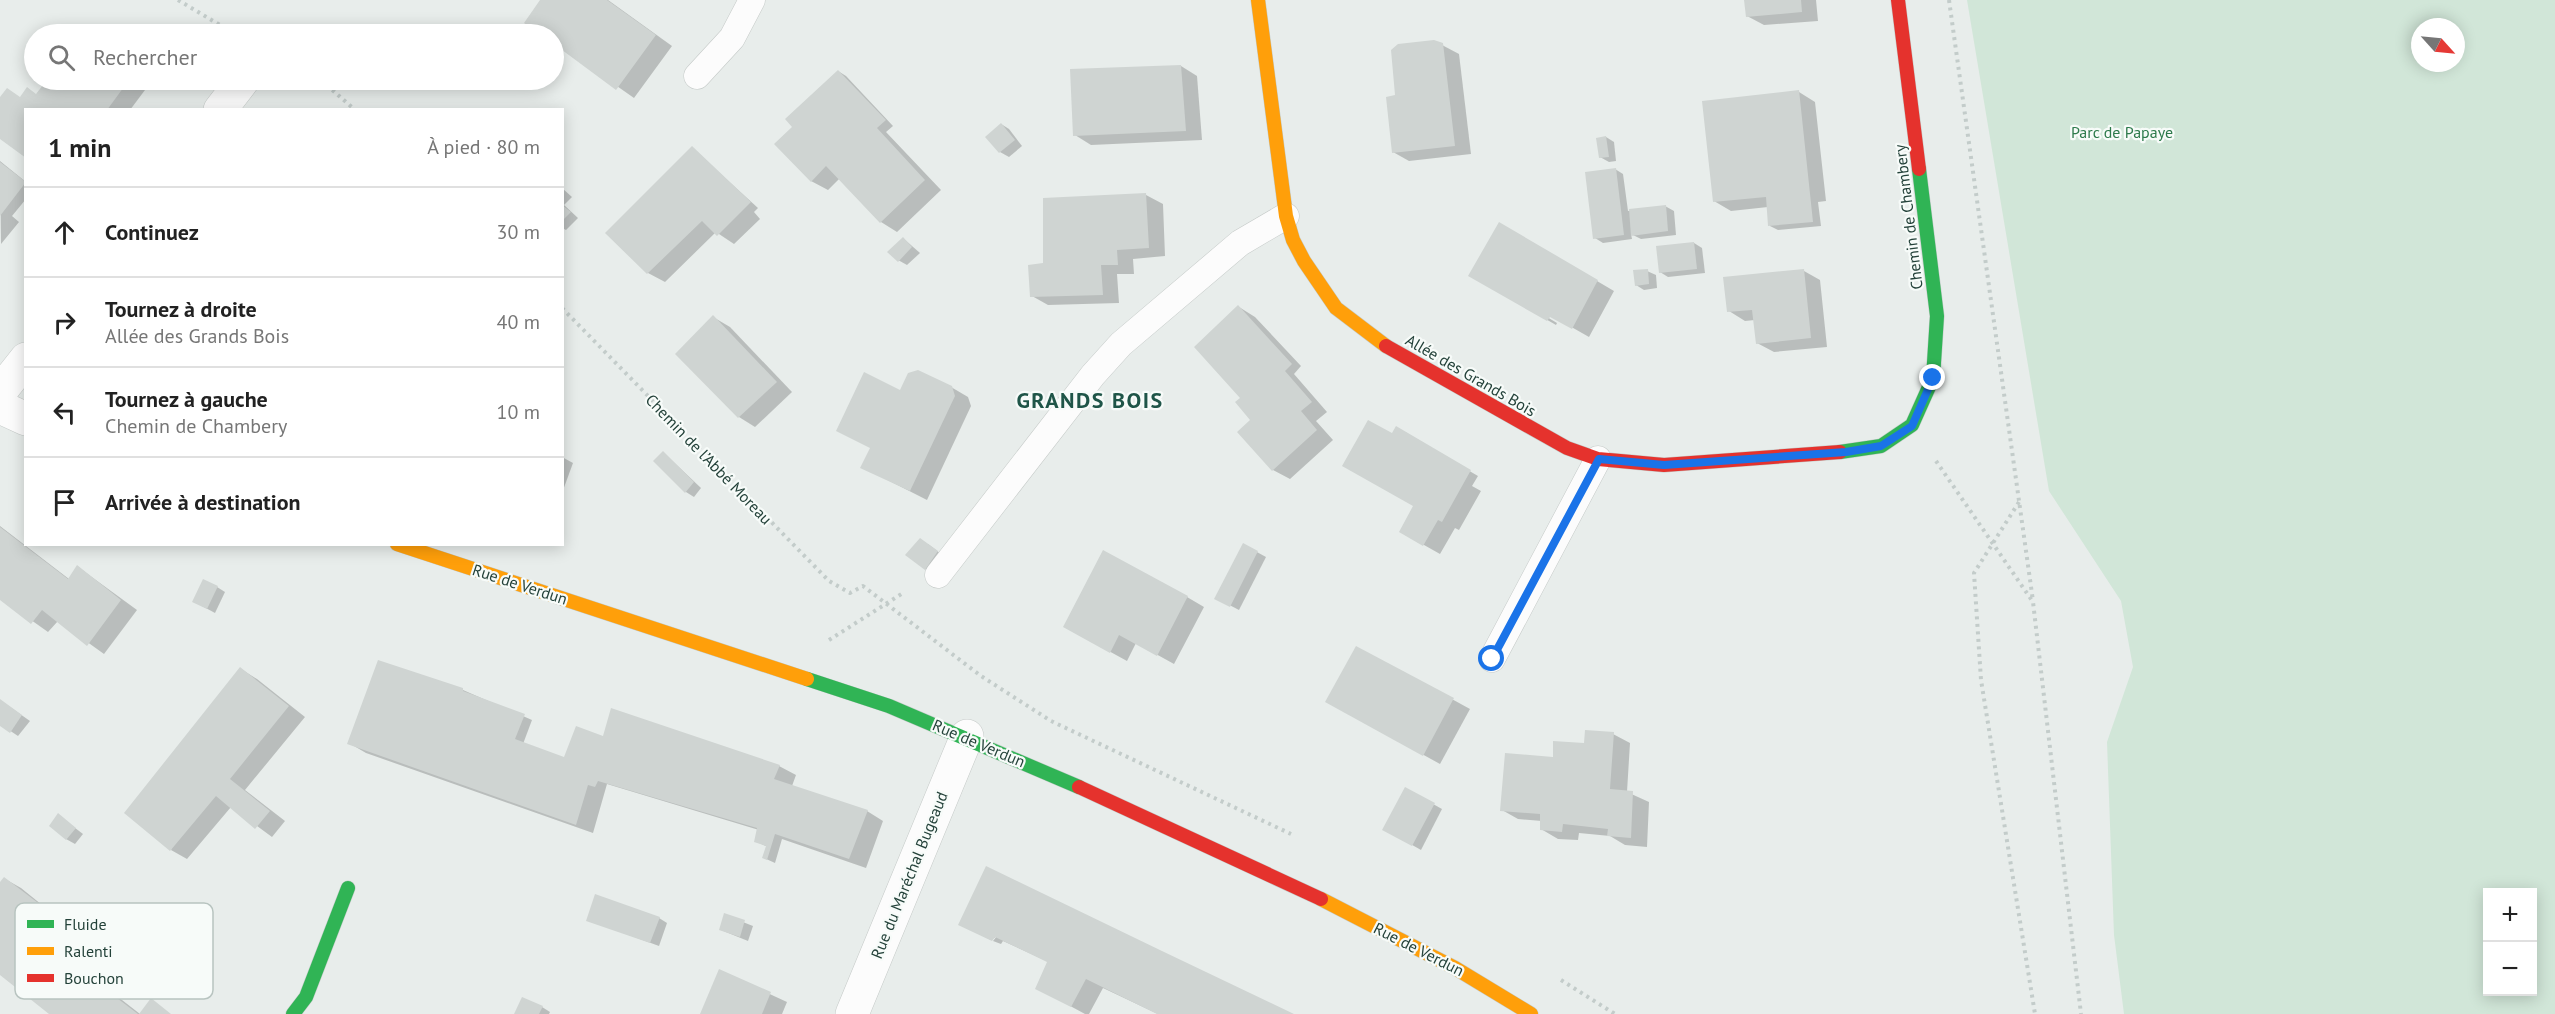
<!DOCTYPE html>
<html lang="fr">
<head>
<meta charset="utf-8">
<style>
	body { margin:0; font-family:"PT Sans",sans-serif; background:#f2f2f2; color:#222 }
	.controls { position:absolute; right:18px; bottom:18px; display:grid; overflow:hidden; border-radius:0px; box-shadow:0 3px 15px #0003 }
	.controls button { width:54px; height:54px; display:grid; place-items:center; padding:0; border:0; border-bottom:2px solid #e0e0e0; background:#fff; color:#222; font:30px sans-serif }
	.compass { position:absolute; left:2411px; top:18px; width:54px; height:54px; border-radius:50%; background:#fff; box-shadow:0 3px 15px #0003; rotate:117deg }
	.stop { position:absolute; width:18px; height:18px; margin:-14px; border:4px solid #1a73e8; border-radius:50%; background:#fff }
	.stop.end { background:#1a73e8; border-color:#fff; box-shadow:0 2px 6px #0008 }
	.list { margin:0; padding:0; list-style:none }
	h2 { display:flex; justify-content:space-between; align-items:center; height:78px; margin:0; padding:0 24px; font-size:26px }
	h2 small { font-size:20px; font-weight:400; color:#767676 }
	.list li { display:grid; grid-template-columns:39px 1fr auto; gap:18px; align-items:center; box-sizing:border-box; height:90px; padding:0 24px; border-top:2px solid #e0e0e0 }
	.list b { display:block; font-size:22px; white-space:nowrap }
	.list p { margin:0; font-size:20px; white-space:nowrap; color:#767676 }
	.list em { font-size:20px; font-style:normal; color:#767676 }
	.icon { flex:none; width:33px; height:33px; fill:none; stroke:currentColor; stroke-width:2; stroke-linecap:round; stroke-linejoin:round }
	.map { position:relative; flex:none; width:2555px; height:1014px; overflow:hidden }
	.search { position:absolute; background:#fff; box-shadow:0 3px 15px #0003; left:24px; top:24px; width:540px; height:66px; display:flex; align-items:center; gap:15px; box-sizing:border-box; padding:0 21px; border-radius:33px; color:#767676; font-size:22px }
	.panel { position:absolute; background:#fff; box-shadow:0 3px 15px #0003; left:24px; top:108px; width:540px; height:438px; border-radius:0px }
	.map>svg:first-child { display:block }
	.green { fill:#d1e6d8; fill-rule:evenodd }
	.shadow { fill:#0003 }
	.building { fill:#cfd4d2 }
	.lines { fill:none; stroke-linecap:round; stroke-linejoin:round }
	.lane-casing { stroke:#c5cac8; stroke-width:27 }
	.street-casing { stroke:#c5cac8; stroke-width:34 }
	.fast-casing { stroke:#c3cbc8; stroke-width:15 }
	.slow-casing { stroke:#c3cbc8; stroke-width:15 }
	.jam-casing { stroke:#c3cbc8; stroke-width:15 }
	.path { stroke:#c3ccca; stroke-width:4; stroke-dasharray:3 4.5; stroke-linecap:butt }
	.lane { stroke:#fcfcfc; stroke-width:26 }
	.street { stroke:#fcfcfc; stroke-width:33 }
	.fast { stroke:#30b455; stroke-width:14 }
	.slow { stroke:#ff9f0a; stroke-width:14 }
	.jam { stroke:#e5322d; stroke-width:14 }
	.route { stroke:#1a73e8; stroke-width:8 }
	.labels { text-anchor:middle; stroke-width:4.5; stroke-linejoin:round; paint-order:stroke }
	.park-label { font-size:16px; fill:#2d7a4b; stroke:#f7fbf9 }
	.street-label { font-size:16px; fill:#24423a; stroke:#f7fbf9 }
	.district-label { font-size:22px; font-weight:bold; letter-spacing:1.5px; fill:#1f5548; stroke:#f7fbf9 }
	.key { fill:#f7fbf9; stroke:#b8c4c0; stroke-width:1.5 }
	.key-label { font-size:16px; fill:#24423a }
</style>
</head>
<body>
<div class="map">
<svg width="2555" height="1014" viewBox="0 0 2555 1014">
	<rect width="100%" height="100%" fill="#e8edeb"/>
	<path class="green" d="M1967 0H2555V1014H2124L2114 935 2107 742 2133 667 2121 601 2049 491ZM2420 27H2456V63H2420ZM2488 892H2532V992H2488Z"/>
	<g class="shadow">
		<polygon points="542,0 608,0 672,46 634,98 554,42 554,34 543,34 526,23"/>
		<polygon points="1745,0 1816,0 1818,21 1764,25 1747,16"/>
		<polygon points="1442,45 1459,54 1471,154 1409,161 1393,152 1396,96"/>
		<polygon points="1181,66 1197,76 1202,140 1091,145 1075,135"/>
		<polygon points="838,71 846,76 893,126 886,132 941,190 897,232 881,222 840,178 828,190 811,181 794,127"/>
		<polygon points="49,80 130,80 145,90 130,110 26,110 0,137 0,100 37,95"/>
		<polygon points="1799,92 1815,102 1826,201 1818,202 1821,226 1778,230 1770,226 1768,207 1731,211 1714,201"/>
		<polygon points="1001,124 1009,129 1022,146 1009,157 1000,152 988,137"/>
		<polygon points="1606,137 1614,142 1616,161 1609,162 1600,157"/>
		<polygon points="692,148 758,208 754,212 760,219 734,244 716,232 665,282 648,273 607,233"/>
		<polygon points="0,161 26,182 26,199 12,216 19,222 1,244"/>
		<polygon points="1615,169 1623,174 1628,211 1665,206 1674,211 1676,235 1641,239 1631,234 1632,239 1603,243 1595,238"/>
		<polygon points="562,188 572,197 564,205 578,218 566,230 562,228"/>
		<polygon points="1146,195 1163,204 1165,256 1133,259 1134,274 1117,274 1119,303 1048,305 1032,296 1044,265"/>
		<polygon points="1500,224 1614,291 1589,337 1538,308 1537,311 1557,323 1556,325 1470,275"/>
		<polygon points="904,239 920,253 907,265 898,260"/>
		<polygon points="1694,243 1702,248 1705,273 1668,277 1660,272"/>
		<polygon points="1647,271 1656,275 1657,288 1644,290 1636,285"/>
		<polygon points="1804,271 1820,280 1827,347 1774,352 1757,343 1755,320 1745,321 1729,311"/>
		<polygon points="1239,307 1255,317 1301,366 1294,374 1327,412 1316,421 1333,440 1290,479 1273,470 1257,426 1242,398"/>
		<polygon points="713,317 730,327 792,392 755,427 739,417"/>
		<polygon points="951,387 968,397 971,406 927,500 862,467"/>
		<polygon points="1396,428 1478,476 1472,486 1481,491 1459,530 1455,528 1440,554 1401,532 1415,506 1393,435"/>
		<polygon points="664,453 701,488 694,497 686,492"/>
		<polygon points="562,457 573,463 562,493"/>
		<polygon points="0,526 69,579 78,567 137,610 104,654 58,621 48,632 0,598"/>
		<polygon points="928,544 945,557 933,574 925,569"/>
		<polygon points="1244,545 1266,557 1239,610 1216,598"/>
		<polygon points="217,587 225,592 215,613 202,606"/>
		<polygon points="1187,597 1204,607 1174,664 1136,643 1127,661 1065,627"/>
		<polygon points="241,669 257,679 305,717 245,790 285,821 272,837 231,807 187,859 171,850"/>
		<polygon points="1408,675 1470,709 1440,764 1344,711"/>
		<polygon points="463,690 532,720 523,744 565,759 604,738 779,766 796,775 792,786 867,811 883,821 866,868 782,839 775,863 764,858 768,847 755,841 759,830 607,784 593,833 366,753 349,743"/>
		<polygon points="0,700 30,721 18,736 0,724"/>
		<polygon points="1613,734 1630,743 1627,792 1649,802 1647,847 1625,845 1610,836 1579,833 1578,840 1558,839 1541,829 1542,821 1518,819 1502,810 1554,758"/>
		<polygon points="1406,789 1442,809 1421,850 1384,829"/>
		<polygon points="58,815 83,834 75,844 66,839"/>
		<polygon points="987,868 1291,1014 1158,1014 1103,988 1089,1014 1085,1014 1037,988 1049,962 1003,941 1001,944 993,941 997,936 991,940 960,924"/>
		<polygon points="5,879 21,888 78,934 74,939 116,971 104,986 140,1014 52,1014 0,973 0,885"/>
		<polygon points="725,915 753,926 748,941 721,930"/>
		<polygon points="659,918 667,923 659,946 588,920"/>
		<polygon points="720,971 787,1002 782,1014 701,1014"/>
		<polygon points="542,1007 550,1012 549,1014 516,1014"/>
	</g>
	<g class="building">
		<polygon points="540,0 607,0 656,35 616,90 554,44 554,34 540,34 524,23"/>
		<polygon points="1744,0 1801,0 1802,12 1746,17"/>
		<polygon points="1434,40 1443,43 1455,146 1392,153 1386,97 1395,95 1391,50 1398,44"/>
		<polygon points="1181,65 1186,131 1073,136 1070,69"/>
		<polygon points="838,70 886,120 877,128 925,180 880,223 826,166 811,182 774,144 792,127 785,119"/>
		<polygon points="47,80 129,80 107,110 26,110 26,158 0,139 0,97 7,88 20,97 27,87 36,94"/>
		<polygon points="1799,90 1813,222 1768,226 1766,197 1713,202 1702,101"/>
		<polygon points="1001,123 1015,140 999,153 985,137"/>
		<polygon points="1606,136 1609,157 1599,158 1596,138"/>
		<polygon points="692,146 751,202 717,236 702,221 647,274 605,233"/>
		<polygon points="0,162 26,182 0,216"/>
		<polygon points="1616,168 1624,235 1593,239 1585,172"/>
		<polygon points="1146,193 1149,248 1117,250 1118,265 1101,265 1103,295 1030,297 1028,265 1043,263 1043,198"/>
		<polygon points="562,205 571,212 562,221"/>
		<polygon points="1666,205 1668,231 1631,236 1629,209"/>
		<polygon points="1499,222 1598,280 1572,329 1550,317 1547,321 1468,276"/>
		<polygon points="903,237 912,247 898,262 887,252"/>
		<polygon points="1694,242 1697,269 1659,273 1656,246"/>
		<polygon points="1648,269 1649,284 1635,286 1633,270"/>
		<polygon points="1804,269 1811,338 1756,344 1752,310 1727,312 1723,277"/>
		<polygon points="1238,305 1292,364 1285,371 1312,402 1301,411 1317,430 1272,471 1237,432 1250,420 1235,402 1240,398 1194,347"/>
		<polygon points="713,315 777,382 738,418 675,354"/>
		<polygon points="918,370 952,386 955,396 910,491 860,468 870,448 836,431 864,372 900,390 908,373"/>
		<polygon points="1368,420 1392,433 1396,426 1471,470 1442,522 1438,520 1423,546 1399,532 1413,506 1342,466"/>
		<polygon points="663,451 694,482 685,493 653,461"/>
		<polygon points="0,527 68,579 77,565 121,600 87,646 42,610 31,624 0,600"/>
		<polygon points="920,538 938,551 925,570 905,555"/>
		<polygon points="1243,543 1258,551 1230,607 1214,599"/>
		<polygon points="1103,550 1188,596 1157,656 1119,635 1110,653 1063,627"/>
		<polygon points="203,579 218,586 207,609 192,602"/>
		<polygon points="1356,646 1454,698 1423,756 1325,702"/>
		<polygon points="378,660 463,688 463,691 525,714 515,739 564,757 576,726 603,736 611,708 780,765 774,779 868,810 849,859 775,834 767,860 762,858 766,846 754,842 757,828 598,781 595,787 588,785 576,825 347,744"/>
		<polygon points="240,667 289,706 230,779 270,811 255,829 216,796 170,851 124,813"/>
		<polygon points="0,699 22,715 10,733 0,726"/>
		<polygon points="1585,730 1614,732 1610,789 1633,791 1631,838 1607,836 1608,829 1563,824 1562,832 1540,830 1540,814 1500,811 1505,753 1553,757 1553,741 1584,743"/>
		<polygon points="1405,787 1435,803 1412,846 1382,830"/>
		<polygon points="58,813 76,828 66,840 49,826"/>
		<polygon points="986,866 1162,951 1294,1014 1157,1014 1086,979 1071,1007 1035,989 1047,962 995,937 992,941 958,925"/>
		<polygon points="4,877 71,928 67,933 109,965 96,982 138,1014 49,1014 0,975 0,882"/>
		<polygon points="595,894 660,917 650,943 586,921"/>
		<polygon points="724,913 745,920 740,937 719,930"/>
		<polygon points="719,969 771,992 762,1014 700,1014"/>
		<polygon points="522,997 543,1006 539,1014 514,1014"/>
		<polygon points="151,998 171,1014 139,1014"/>
	</g>
	<g class="lines">
		<defs>
			<g id="lane">
				<polyline points="697,76 732,38 752,0"/>
				<polyline points="938,575 1093,375 1121,344 1240,243 1286,216"/>
				<polyline points="1492,659 1598,459"/>
			</g>
			<g id="street">
				<polyline points="220,110 243,80"/>
				<polyline points="0,392 26,359"/>
				<polyline points="0,407 26,419"/>
				<polyline points="852,1014 967,736"/>
			</g>
			<g id="fast">
				<polyline points="1840,452 1881,446 1912,425 1933,378 1937,316 1919,169"/>
				<polyline points="807,679 889,706 1079,787"/>
				<polyline points="293,1014 306,997 348,888"/>
			</g>
			<g id="slow">
				<polyline points="1258,0 1286,216 1293,240 1304,261 1336,308 1386,346"/>
				<polyline points="397,544 807,679"/>
				<polyline points="1321,899 1455,968 1531,1014"/>
			</g>
			<g id="jam">
				<polyline points="1898,0 1919,169"/>
				<polyline points="1386,346 1567,448 1598,459 1664,465 1840,452"/>
				<polyline points="1079,787 1321,899"/>
			</g>
		</defs>
		<use href="#lane" class="lane-casing"/>
		<use href="#street" class="street-casing"/>
		<use href="#fast" class="fast-casing"/>
		<use href="#slow" class="slow-casing"/>
		<use href="#jam" class="jam-casing"/>
		<g class="path">
			<polyline points="178,0 235,34"/>
			<polyline points="1949,0 2033,601"/>
			<polyline points="321,80 355,110"/>
			<polyline points="562,308 829,581 850,593 863,586 981,676 1051,721 1291,834"/>
			<polyline points="1936,461 2033,602 2081,1014"/>
			<polyline points="2019,502 1974,573 1981,680 2035,1014"/>
			<polyline points="829,640 903,593"/>
			<polyline points="1561,980 1615,1014"/>
		</g>
		<use href="#lane" class="lane"/>
		<use href="#street" class="street"/>
		<use href="#fast" class="fast"/>
		<use href="#slow" class="slow"/>
		<use href="#jam" class="jam"/>
	</g>
	<g class="lines">
		<polyline class="route" points="1492,659 1599,459 1664,465 1846,452 1881,446 1912,426 1933,378"/>
	</g>
	<g class="labels">
		<g class="park-label">
			<text x="2122" y="138">Parc de Papaye</text>
		</g>
		<g class="street-label">
			<text transform="translate(1908 217) rotate(-97)" y="6">Chemin de Chambery</text>
			<text transform="translate(1471 375) rotate(30)" y="6">Allée des Grands Bois</text>
			<text transform="translate(709 459) rotate(46)" y="6">Chemin de l’Abbé Moreau</text>
			<text transform="translate(520 584) rotate(18)" y="6">Rue de Verdun</text>
			<text transform="translate(979 743) rotate(23)" y="6">Rue de Verdun</text>
			<text transform="translate(909 875) rotate(-68)" y="6">Rue du Maréchal Bugeaud</text>
			<text transform="translate(1419 949) rotate(27)" y="6">Rue de Verdun</text>
		</g>
		<g class="district-label">
			<text x="1090" y="408">GRANDS BOIS</text>
		</g>
	</g>
	<rect x="15" y="903" width="198" height="96" rx="9" class="key"/>
	<rect x="27" y="920" width="27" height="8" fill="#30b455"/>
	<rect x="27" y="947" width="27" height="8" fill="#ff9f0a"/>
	<rect x="27" y="974" width="27" height="8" fill="#e5322d"/>
	<g class="key-label">
		<text x="64" y="930">Fluide</text>
		<text x="64" y="957">Ralenti</text>
		<text x="64" y="984">Bouchon</text>
	</g>
</svg>
<div class="controls">
<button>+</button>
<button>−</button>
</div>
<svg class="compass" viewBox="-18 -18 36 36"><path d="M0-13l5 13h-10z" fill="#e53935"/><path d="M0 13l5-13h-10z" fill="#767676"/></svg>
<div class="stop" style="left:1492px;top:659px"></div>
<div class="stop end" style="left:1933px;top:378px"></div>
<div class="search"><svg class="icon" aria-label="search" viewBox="0 0 24 24"><circle cx="10" cy="10" r="6"/><path d="M15 15l6 6"/></svg>Rechercher</div>
<section class="panel">
<h2>1 min<small>À pied · 80 m</small></h2>
<ul class="list">
<li><svg class="icon" aria-label="ahead" viewBox="0 0 24 24"><path d="M12 20V5M6 11l6-6 6 6"/></svg><div><b>Continuez</b></div><em>30 m</em></li>
<li><svg class="icon" aria-label="right" viewBox="0 0 24 24"><path d="M7 20v-9h11M14 6l5 5-5 5"/></svg><div><b>Tournez à droite</b><p>Allée des Grands Bois</p></div><em>40 m</em></li>
<li><svg class="icon" aria-label="left" viewBox="0 0 24 24"><path d="M17 20v-9H6M10 6l-5 5 5 5"/></svg><div><b>Tournez à gauche</b><p>Chemin de Chambery</p></div><em>10 m</em></li>
<li><svg class="icon" aria-label="arrive" viewBox="0 0 24 24"><path d="M6 21V4h12l-3 4 3 4H6"/></svg><div><b>Arrivée à destination</b></div></li>
</ul>
</section>
</div>
</body>
</html>
